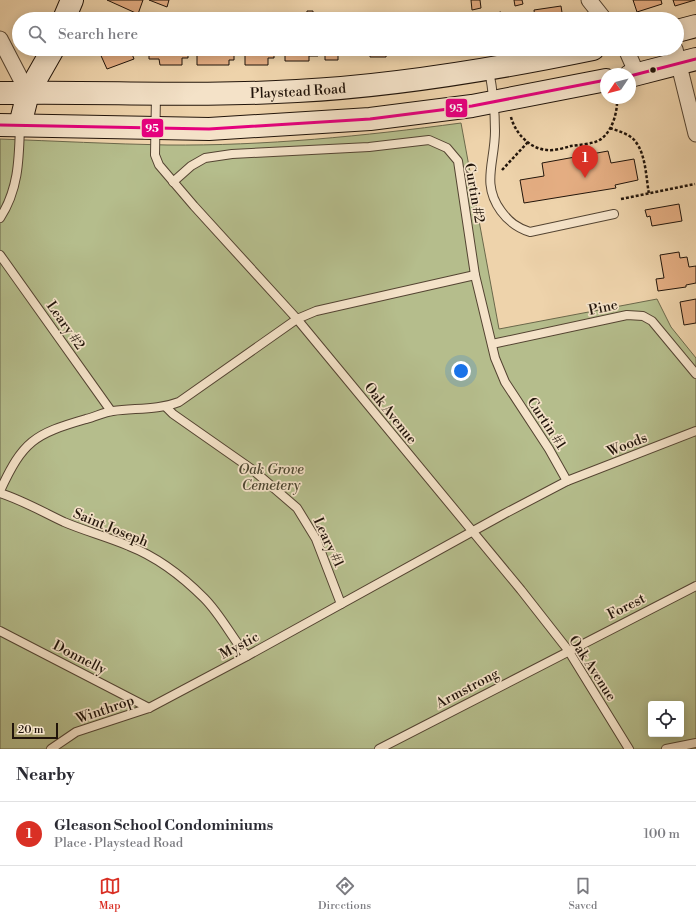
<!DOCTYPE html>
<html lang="en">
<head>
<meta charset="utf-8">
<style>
	body { margin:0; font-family:"Libre Bodoni",serif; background:#f7f7f7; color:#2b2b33 }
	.controls { position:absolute; right:12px; bottom:12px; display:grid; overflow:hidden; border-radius:4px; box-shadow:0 2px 10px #0003 }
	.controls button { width:36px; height:36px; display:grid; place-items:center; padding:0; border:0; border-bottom:1px solid #e1e1e2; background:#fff; color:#2b2b33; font:20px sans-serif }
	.compass { position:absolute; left:600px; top:68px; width:36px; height:36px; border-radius:50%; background:#fff; box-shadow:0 2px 10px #0003; rotate:235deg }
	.scale { position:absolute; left:12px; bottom:10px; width:46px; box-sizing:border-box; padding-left:4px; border:2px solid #21140a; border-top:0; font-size:11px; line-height:14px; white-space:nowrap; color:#21140a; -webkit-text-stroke:3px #f4e2c8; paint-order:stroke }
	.you { position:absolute; left:461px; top:371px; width:14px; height:14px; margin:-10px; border:3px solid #fff; border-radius:50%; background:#1a73e8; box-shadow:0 0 0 6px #1a73e833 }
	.badge { display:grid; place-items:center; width:26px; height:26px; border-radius:50%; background:#d93025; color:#fff; font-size:13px; font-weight:700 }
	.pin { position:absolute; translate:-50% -33px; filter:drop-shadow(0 1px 2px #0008) }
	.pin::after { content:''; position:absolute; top:21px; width:14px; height:12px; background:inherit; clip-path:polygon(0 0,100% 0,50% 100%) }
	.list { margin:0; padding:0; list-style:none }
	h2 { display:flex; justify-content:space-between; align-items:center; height:52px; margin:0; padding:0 16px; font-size:17px }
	h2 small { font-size:13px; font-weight:400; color:#7c7c81 }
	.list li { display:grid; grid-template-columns:26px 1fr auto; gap:12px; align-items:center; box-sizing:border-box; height:64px; padding:0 16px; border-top:1px solid #e1e1e2 }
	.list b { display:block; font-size:15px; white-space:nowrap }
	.list p { margin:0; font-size:13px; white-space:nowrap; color:#7c7c81 }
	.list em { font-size:13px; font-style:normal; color:#7c7c81 }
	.icon { flex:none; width:22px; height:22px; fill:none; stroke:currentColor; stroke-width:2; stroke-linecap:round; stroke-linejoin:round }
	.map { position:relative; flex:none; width:696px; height:749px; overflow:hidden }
	.search { position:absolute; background:#fff; box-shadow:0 2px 10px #0003; left:12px; right:12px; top:12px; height:44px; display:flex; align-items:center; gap:10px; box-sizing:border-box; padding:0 14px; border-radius:22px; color:#7c7c81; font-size:15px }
	.sheet { height:116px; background:#fff }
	nav { display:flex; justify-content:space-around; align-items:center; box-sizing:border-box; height:56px; border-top:1px solid #e1e1e2; background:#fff; font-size:11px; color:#7c7c81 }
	nav a { display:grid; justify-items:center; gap:2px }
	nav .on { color:#d93025 }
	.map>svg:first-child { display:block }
	.green { fill:#b5bd8c; stroke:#6b684b; fill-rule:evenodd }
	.building { fill:#e5ae83; stroke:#21140a }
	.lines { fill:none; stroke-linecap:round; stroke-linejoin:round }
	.lane-casing { stroke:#544432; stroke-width:10 }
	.street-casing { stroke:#544432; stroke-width:17 }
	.secondary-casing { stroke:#21140a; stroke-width:24 }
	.path { stroke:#21140a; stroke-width:2.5; stroke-dasharray:3 2; stroke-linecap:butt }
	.lane { stroke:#f4e2c8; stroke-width:8 }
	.street { stroke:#f4e2c8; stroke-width:15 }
	.secondary { stroke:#f4e2c8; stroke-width:22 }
	.bus-1-casing { stroke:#f4e2c8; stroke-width:6 }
	.bus-1 { stroke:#e5007d; stroke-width:3 }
	.bus-dot { fill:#21140a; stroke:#f4e2c8; stroke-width:1.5 }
	.labels { text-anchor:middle; stroke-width:3.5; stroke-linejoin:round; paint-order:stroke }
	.street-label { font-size:14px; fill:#21140a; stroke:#f4e2c8 }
	.park-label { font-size:14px; font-style:italic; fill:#4d4731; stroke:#f4e2c8 }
	.line-badge { stroke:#f4e2c8; stroke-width:1.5 }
	.badge-label { font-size:11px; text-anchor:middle; font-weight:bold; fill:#fff }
</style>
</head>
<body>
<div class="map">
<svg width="696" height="749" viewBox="0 0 696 749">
	<rect width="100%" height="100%" fill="#eed3ab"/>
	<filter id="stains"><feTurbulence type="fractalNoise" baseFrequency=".005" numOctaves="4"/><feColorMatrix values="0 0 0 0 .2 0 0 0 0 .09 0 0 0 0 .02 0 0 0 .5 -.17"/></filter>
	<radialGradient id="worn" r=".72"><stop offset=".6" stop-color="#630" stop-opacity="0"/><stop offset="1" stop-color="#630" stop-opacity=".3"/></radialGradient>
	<path class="green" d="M461 123 499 329 657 299 671 327 696 358V749H0V139C56 141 111 144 167 145 265 146 364 136 461 123ZM651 704H681V734H651Z"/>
	<g class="building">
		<polygon points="107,0 143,0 138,14"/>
		<polygon points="149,0 169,0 167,7"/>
		<polygon points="471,0 480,0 481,8 472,10"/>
		<polygon points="514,0 522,0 523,4 515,6"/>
		<polygon points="633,0 661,0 662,4 637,12"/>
		<polygon points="673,0 695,0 675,6"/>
		<polygon points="561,6 563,19 535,19 534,10"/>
		<polygon points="307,11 313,11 313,19 306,19"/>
		<polygon points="501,12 502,16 515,14 516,18 522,17 523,19 492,19 491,14"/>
		<polygon points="437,15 438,19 413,19"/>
		<polygon points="98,49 130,49 134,59 107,69"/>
		<polygon points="149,49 188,49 188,58 182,58 182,65 160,65 159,59 149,59"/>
		<polygon points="197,49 234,49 234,60 229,60 229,65 197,65"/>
		<polygon points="245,49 274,49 274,58 268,58 268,65 245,65"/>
		<polygon points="285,49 318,49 318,56 309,56 309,61 285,61"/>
		<polygon points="325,49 356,49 356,52 350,52 350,55 338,55 338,60 325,60"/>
		<polygon points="370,49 398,49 398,51 387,51 386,57 370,57"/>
		<polygon points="412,49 434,49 413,53"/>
		<polygon points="608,151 611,163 634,159 638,180 615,185 616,188 524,203 520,180 544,176 542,163"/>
		<polygon points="679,204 682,221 652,226 650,216 647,217 645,210"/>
		<polygon points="679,252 680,258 687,257 689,267 696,266 696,283 686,285 686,287 658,291 656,279 664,278 660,255"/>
		<polygon points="696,299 696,323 684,325 680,302"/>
	</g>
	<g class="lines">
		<defs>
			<g id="lane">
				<path d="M489 70C493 91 495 110 495 131 495 162 481 184 501 211 509 222 517 228 530 232L614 214"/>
				<polyline points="156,95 155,155 159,165 194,206 297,319 521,590 568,650 629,749"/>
				<polyline points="173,182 191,166 205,158 232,154 369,147 429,140 447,148 458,161 475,275 495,358 505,382 549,449 567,481"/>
				<path d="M0 218C19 189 19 158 20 125"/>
				<polyline points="0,255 111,411"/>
				<polyline points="492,344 627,315 643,316 652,321 696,374"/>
				<polyline points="166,407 173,414 253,470 297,508 316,539 341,604"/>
				<path d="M0 491C23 441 34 434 86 419 95 417 104 412 113 411 135 408 158 410 179 402L297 319 316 311 475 275"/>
				<path d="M0 493C22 500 43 512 64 522 85 531 108 537 129 546 157 557 183 577 204 598 221 615 232 638 247 656"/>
				<polyline points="0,631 149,708"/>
				<polyline points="51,749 76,732 149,708 247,656 504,514 567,481 696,431"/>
				<polyline points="379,749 696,586"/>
				<polyline points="666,749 696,743"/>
			</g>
			<g id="street">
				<polyline points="589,0 604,19"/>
				<polyline points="0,39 28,93"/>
				<polyline points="626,49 637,74"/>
				<polyline points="675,49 696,134"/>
			</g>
			<g id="secondary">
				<polyline points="64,19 72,0"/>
				<polyline points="677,31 696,26"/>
				<polyline points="630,76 696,59"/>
				<path id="s1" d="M0 93C99 91 198 97 297 91 396 86 496 69 593 49"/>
				<polyline points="0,125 209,129 370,119 472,106 606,80"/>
				<polyline points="20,125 28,93 53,49"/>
			</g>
		</defs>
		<use href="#lane" class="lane-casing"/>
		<use href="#street" class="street-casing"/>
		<use href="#secondary" class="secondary-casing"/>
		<g class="path">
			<path d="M511 117C515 133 530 149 547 150 554 151 564 148 571 146 579 145 588 144 595 142 611 137 618 113 617 98"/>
			<path d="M610 128C618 131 630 134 635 141 646 154 646 178 649 194"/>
			<polyline points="502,170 528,142"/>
			<polyline points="621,199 695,184"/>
		</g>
		<use href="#lane" class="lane"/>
		<use href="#street" class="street"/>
		<use href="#secondary" class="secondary"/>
		<defs>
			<g id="bus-1">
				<polyline points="630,76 696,59"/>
				<polyline points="0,125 209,129 370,119 472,106 606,80"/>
			</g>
		</defs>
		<use href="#bus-1" class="bus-1-casing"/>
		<use href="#bus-1" class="bus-1"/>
	</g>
	<circle class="bus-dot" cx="653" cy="70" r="3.5"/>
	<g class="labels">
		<g class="street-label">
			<text dy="5" stroke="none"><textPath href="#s1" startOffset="298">Playstead Road</textPath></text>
			<text transform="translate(475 193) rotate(80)" y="5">Curtin #2</text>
			<text transform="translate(603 307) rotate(-12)" y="5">Pine</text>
			<text transform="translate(66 325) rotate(55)" y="5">Leary #2</text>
			<text transform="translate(391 413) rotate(51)" y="5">Oak Avenue</text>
			<text transform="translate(547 423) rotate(57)" y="5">Curtin #1</text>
			<text transform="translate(627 444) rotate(-22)" y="5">Woods</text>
			<text transform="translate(111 527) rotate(22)" y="5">Saint Joseph</text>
			<text transform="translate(329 542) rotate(65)" y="5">Leary #1</text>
			<text transform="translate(626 606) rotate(-27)" y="5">Forest</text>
			<text transform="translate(239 645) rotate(-28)" y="5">Mystic</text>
			<text transform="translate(80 657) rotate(27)" y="5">Donnelly</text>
			<text transform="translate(593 668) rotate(57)" y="5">Oak Avenue</text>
			<text transform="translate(467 688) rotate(-28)" y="5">Armstrong</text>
			<text transform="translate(105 709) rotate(-19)" y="5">Winthrop</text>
		</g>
		<g class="park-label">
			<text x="271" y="474">Oak Grove<tspan x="271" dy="16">Cemetery</tspan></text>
		</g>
	</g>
	<g class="line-badge">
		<rect x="445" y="98" width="23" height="20" rx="4" fill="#e5007d"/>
		<rect x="141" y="118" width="23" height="20" rx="4" fill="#e5007d"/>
	</g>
	<g class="badge-label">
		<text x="456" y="112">95</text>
		<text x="152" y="132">95</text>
	</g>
	<rect width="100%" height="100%" filter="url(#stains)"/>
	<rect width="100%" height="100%" fill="url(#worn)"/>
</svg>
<div class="controls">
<button><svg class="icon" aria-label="locate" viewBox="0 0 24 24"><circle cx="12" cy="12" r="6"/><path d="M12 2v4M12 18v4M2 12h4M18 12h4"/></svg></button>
</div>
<svg class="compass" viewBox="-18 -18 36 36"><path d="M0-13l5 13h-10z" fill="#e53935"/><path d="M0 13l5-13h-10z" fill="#7c7c81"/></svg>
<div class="scale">20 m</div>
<div class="you"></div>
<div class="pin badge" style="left:585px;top:178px">1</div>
<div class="search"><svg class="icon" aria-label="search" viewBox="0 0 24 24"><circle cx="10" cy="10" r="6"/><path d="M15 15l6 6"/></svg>Search here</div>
</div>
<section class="sheet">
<h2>Nearby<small></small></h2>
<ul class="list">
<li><span class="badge">1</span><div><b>Gleason School Condominiums</b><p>Place · Playstead Road</p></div><em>100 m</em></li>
</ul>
</section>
<nav>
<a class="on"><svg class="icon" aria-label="map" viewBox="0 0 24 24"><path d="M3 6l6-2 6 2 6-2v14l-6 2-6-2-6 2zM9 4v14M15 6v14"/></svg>Map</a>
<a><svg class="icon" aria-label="directions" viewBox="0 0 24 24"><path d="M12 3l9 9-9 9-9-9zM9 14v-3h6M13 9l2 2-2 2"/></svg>Directions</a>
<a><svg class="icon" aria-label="saved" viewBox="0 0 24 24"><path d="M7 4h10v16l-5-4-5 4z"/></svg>Saved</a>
</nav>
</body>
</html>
